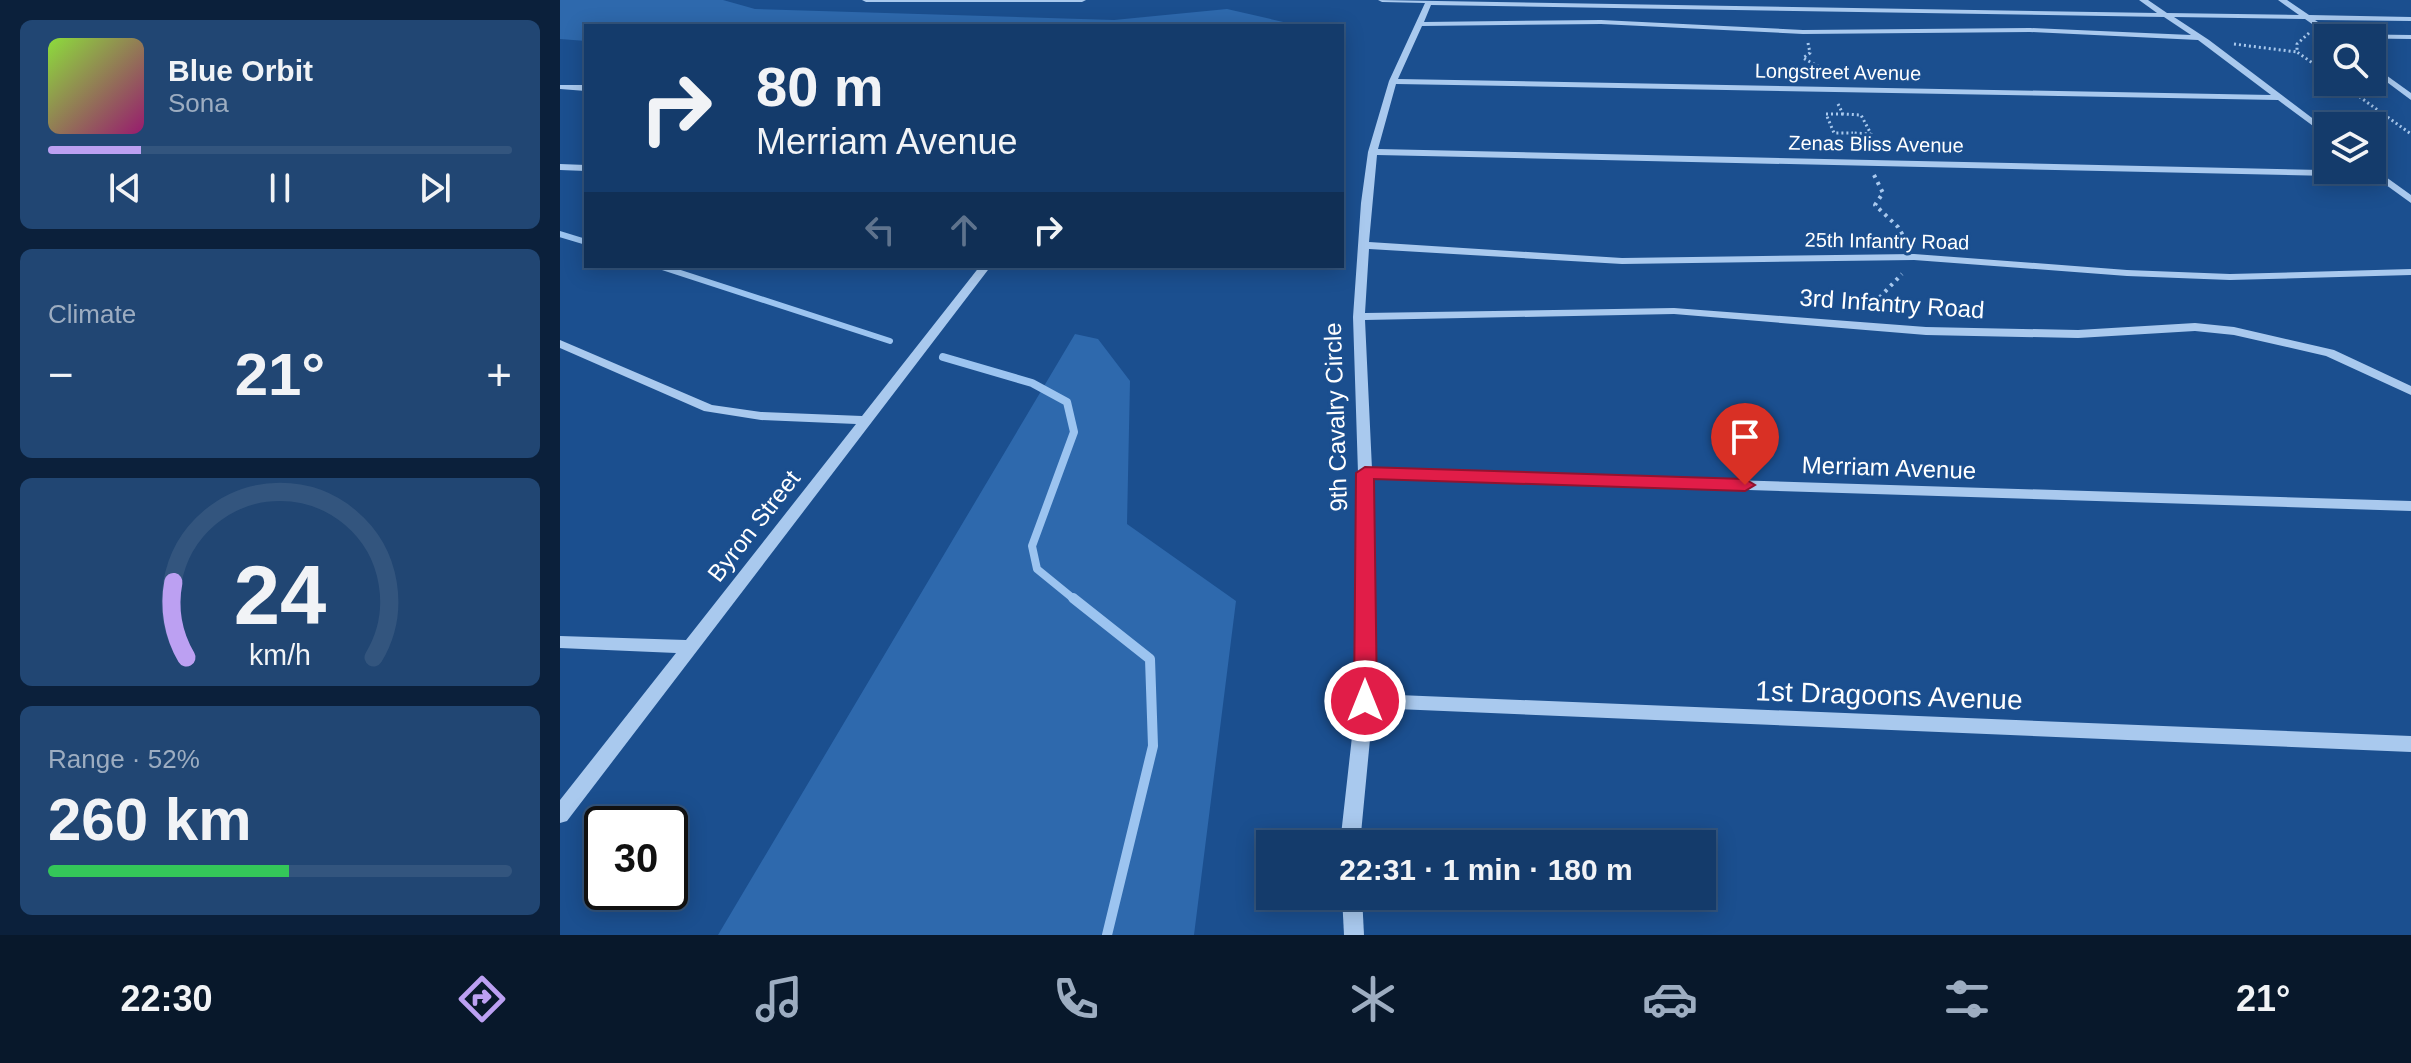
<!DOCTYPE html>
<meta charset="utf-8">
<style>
:root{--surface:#143b6b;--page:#214673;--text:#f1f3f6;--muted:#9dadc1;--line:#33557e;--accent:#bca0f2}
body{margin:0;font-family:Helvetica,sans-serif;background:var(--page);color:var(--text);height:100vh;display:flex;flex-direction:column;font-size:30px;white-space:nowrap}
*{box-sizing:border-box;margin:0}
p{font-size:26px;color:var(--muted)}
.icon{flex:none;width:44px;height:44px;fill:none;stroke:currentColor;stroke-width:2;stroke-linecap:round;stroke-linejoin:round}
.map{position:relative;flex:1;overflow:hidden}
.details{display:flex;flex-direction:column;gap:20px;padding:20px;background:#0b203b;width:560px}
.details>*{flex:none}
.banner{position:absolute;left:24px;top:24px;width:760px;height:244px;border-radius:0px;box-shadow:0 4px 20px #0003,0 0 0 2px var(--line);background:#143b6b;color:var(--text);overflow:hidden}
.controls{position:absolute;left:1754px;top:24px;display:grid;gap:16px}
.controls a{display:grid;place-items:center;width:72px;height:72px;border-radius:0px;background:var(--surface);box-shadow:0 4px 20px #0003,0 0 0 2px var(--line);font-size:40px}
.speed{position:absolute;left:24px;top:806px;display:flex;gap:16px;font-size:40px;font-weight:700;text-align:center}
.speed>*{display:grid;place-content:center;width:104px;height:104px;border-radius:50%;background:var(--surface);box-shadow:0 4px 20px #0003,0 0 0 2px var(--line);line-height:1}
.speed .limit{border:4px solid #111;border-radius:12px;background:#fff;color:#111}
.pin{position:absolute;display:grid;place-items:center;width:68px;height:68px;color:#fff;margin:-82px -34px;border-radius:50% 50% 50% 0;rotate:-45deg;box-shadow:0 0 8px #0007}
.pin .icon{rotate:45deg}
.me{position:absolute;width:88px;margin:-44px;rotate:0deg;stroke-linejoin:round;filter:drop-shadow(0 0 6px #0008)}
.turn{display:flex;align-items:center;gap:28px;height:168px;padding:0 40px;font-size:36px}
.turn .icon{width:104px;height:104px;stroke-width:2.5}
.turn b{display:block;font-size:56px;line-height:68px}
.lanes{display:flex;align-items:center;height:76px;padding:0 40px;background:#0003;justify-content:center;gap:40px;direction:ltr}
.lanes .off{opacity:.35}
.big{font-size:60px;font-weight:700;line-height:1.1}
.details .widget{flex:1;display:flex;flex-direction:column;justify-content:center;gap:12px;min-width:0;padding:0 28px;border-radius:12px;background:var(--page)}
.details .dial{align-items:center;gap:0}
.dial svg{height:208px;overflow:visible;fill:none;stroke:var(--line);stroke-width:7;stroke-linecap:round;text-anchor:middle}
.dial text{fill:var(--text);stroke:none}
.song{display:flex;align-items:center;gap:24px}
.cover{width:96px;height:96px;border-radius:12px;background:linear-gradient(135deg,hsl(90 70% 55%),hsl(320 70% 35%))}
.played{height:8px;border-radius:4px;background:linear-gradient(90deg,var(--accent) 20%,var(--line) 20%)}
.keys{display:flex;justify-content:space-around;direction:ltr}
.heat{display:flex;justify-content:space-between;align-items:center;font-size:44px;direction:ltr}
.charge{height:12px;border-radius:6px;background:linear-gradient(90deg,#34c759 52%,var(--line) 0)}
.trip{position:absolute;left:696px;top:830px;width:460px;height:80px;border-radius:0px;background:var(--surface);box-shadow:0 4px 20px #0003,0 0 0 2px var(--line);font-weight:700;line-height:80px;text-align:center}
.menu{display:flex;height:128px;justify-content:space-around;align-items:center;background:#08182b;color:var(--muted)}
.menu .icon{width:56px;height:56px}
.menu .active{color:var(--accent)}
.menu b{font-size:36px;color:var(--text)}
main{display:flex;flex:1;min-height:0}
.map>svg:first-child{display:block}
.green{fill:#2e69ad}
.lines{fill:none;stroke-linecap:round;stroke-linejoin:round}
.stream-far2{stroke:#9cc4f0;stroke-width:6}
.stream-far1{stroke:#9cc4f0;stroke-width:8}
.stream{stroke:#9cc4f0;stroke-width:10}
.path-far1{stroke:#a9c9ee;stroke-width:3;stroke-dasharray:2 3;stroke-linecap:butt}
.path{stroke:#a9c9ee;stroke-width:4;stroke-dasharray:3 5;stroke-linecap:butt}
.minor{fill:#a9c9ee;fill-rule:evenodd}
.route{fill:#e11d48;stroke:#92132f;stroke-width:2}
.labels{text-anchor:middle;stroke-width:6;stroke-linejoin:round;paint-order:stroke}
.far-street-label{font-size:20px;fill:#fff;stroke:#1b4f8f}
.street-label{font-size:24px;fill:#fff;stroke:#1b4f8f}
.near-street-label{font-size:28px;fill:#fff;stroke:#1b4f8f}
</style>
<main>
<section class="details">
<div class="widget">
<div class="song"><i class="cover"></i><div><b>Blue Orbit</b><p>Sona</p></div></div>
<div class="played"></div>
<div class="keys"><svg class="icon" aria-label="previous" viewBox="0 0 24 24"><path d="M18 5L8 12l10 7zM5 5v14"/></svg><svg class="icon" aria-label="pause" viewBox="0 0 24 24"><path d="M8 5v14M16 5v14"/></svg><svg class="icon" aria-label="next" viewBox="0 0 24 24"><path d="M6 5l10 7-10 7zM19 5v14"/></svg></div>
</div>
<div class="widget"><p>Climate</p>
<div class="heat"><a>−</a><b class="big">21°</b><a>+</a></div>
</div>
<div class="widget dial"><svg viewBox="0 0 100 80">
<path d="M14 69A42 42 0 1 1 86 69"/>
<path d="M14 69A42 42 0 0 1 9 40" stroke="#bca0f2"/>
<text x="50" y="56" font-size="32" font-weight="700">24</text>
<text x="50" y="72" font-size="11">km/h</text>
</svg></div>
<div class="widget"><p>Range · 52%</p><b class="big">260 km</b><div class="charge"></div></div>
</section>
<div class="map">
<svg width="1851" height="935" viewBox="0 0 1851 935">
<rect width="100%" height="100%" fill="#1b4f8f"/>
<g class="green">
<polygon points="0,0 163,0 195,9 554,20 667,9 741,26 26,26 26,41 0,39"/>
<polygon points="515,334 538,339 570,381 567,524 676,601 634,935 158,935"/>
</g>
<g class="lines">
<g class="stream-far2">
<polyline points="0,234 26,242"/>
<polyline points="99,266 330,341"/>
</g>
<polyline class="stream-far1" points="383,357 472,383 507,402 514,432 472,546 477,569 515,600"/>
<polyline class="stream" points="513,598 590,659 593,746 547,935"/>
<g class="path-far1">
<polyline points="1749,33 1737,44 1737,52 1768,74"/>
<polyline points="1248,43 1250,53 1243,58 1263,69 1267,76"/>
<polyline points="1674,44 1737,52"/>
<polyline points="1779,82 1851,134"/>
<polyline points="1278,104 1283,114 1301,115 1311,134 1293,133 1301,148"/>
<polyline points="1283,114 1266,114 1274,133 1293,133"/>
</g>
<g class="path">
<polyline points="1314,175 1323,193 1315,205 1338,227 1348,244"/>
<polyline points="1331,310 1317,306 1317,300 1342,274"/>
</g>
<g class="minor">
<polygon points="302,0 526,0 522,2 306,2"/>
<path d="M818,0L1597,13L1579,0H1588L1607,13L1739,15L1718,0H1727L1749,15L1851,17V21L1755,20L1776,34L1851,35V39L1772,38L1745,19L1614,17L1649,40L1768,130V137L1718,100L836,84L818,149L1808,171L1812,170V167L1851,195V203L1815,177L817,155L809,242L1062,258L1354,254L1567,270L1670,274L1851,269V275L1670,280L1567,276L1354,260L1062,264L809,249L805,313L1114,308L1366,327L1518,330L1635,323L1674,327L1774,350L1851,386V395L1766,356L1674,335L1635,331L1518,338L1366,335L1114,314L805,320L812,469L1851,501V511L812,478L814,694L1851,736V752L813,708L800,844H780L796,701L798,473L793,317L801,203L808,152L829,81L865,3L822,2ZM871,5L1604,17L1631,35L1470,28L1243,30L1041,20L864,22ZM1041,24L1243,34L1470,32L1638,40L1711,95L838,79L862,26Z"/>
<polygon points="1812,65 1851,93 1851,100 1812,71"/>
<polygon points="0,85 26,85 26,91 0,89"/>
<polygon points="0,164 26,165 26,171 0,170"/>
<polygon points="420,266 431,266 7,821 0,823 0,800 116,653 0,648 0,636 126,640 296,424 201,420 144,411 0,348 0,340 152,405 201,412 302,416"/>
<polygon points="782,896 802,896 804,935 784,935"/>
</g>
</g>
<polygon class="route" points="805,467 1185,479 1195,485 1185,491 814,479 817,701 813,708 805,711 797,708 794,701 796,473"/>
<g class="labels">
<g class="far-street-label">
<text transform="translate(1278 72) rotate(1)" y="7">Longstreet Avenue</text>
<text transform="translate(1316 144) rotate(1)" y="7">Zenas Bliss Avenue</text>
<text transform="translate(1327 241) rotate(1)" y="7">25th Infantry Road</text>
</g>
<g class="street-label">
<text transform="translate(1332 304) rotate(4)" y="8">3rd Infantry Road</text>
<text transform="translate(776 417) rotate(-92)" y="8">9th Cavalry Circle</text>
<text transform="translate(1329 468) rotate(2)" y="8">Merriam Avenue</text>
<text transform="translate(194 526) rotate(-52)" y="8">Byron Street</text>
</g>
<g class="near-street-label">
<text transform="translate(1329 695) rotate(2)" y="10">1st Dragoons Avenue</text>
</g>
</g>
</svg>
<div class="controls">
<a><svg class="icon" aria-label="search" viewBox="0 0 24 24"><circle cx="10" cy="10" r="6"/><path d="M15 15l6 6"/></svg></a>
<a><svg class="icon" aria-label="layers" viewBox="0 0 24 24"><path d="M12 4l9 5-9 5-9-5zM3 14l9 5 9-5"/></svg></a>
</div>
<div class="speed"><div class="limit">30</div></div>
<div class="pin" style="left:1185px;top:485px;background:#d93025"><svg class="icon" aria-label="arrive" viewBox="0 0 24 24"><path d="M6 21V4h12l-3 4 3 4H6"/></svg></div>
<svg class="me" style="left:805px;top:701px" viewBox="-20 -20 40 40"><circle r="17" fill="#e11d48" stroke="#fff" stroke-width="3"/><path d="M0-11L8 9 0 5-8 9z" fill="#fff"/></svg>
<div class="trip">22:31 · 1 min · 180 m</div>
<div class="banner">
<div class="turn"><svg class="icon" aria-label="right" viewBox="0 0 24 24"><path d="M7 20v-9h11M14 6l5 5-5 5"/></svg><div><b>80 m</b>Merriam Avenue</div></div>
<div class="lanes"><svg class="icon off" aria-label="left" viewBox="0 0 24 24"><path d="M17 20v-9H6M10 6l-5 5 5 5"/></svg><svg class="icon off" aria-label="ahead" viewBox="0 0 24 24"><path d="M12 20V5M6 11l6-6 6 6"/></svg><svg class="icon" aria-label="right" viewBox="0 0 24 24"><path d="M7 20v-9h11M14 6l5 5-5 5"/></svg></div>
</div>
</div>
</main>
<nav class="menu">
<b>22:30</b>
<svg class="icon active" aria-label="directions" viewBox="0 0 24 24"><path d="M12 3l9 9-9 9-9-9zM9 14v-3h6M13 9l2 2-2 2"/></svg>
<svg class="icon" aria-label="music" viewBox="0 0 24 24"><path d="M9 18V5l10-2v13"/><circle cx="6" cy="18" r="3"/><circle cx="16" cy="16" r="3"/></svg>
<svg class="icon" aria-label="phone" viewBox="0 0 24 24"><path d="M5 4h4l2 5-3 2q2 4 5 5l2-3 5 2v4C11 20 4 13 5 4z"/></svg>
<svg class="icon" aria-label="climate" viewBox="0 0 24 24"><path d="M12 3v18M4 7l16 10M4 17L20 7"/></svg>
<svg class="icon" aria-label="car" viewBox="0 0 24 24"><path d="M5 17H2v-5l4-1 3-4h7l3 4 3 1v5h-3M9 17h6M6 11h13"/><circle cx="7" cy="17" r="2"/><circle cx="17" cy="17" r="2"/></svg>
<svg class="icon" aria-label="filters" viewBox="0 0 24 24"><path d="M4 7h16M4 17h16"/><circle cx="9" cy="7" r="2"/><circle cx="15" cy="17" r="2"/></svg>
<b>21°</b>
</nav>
